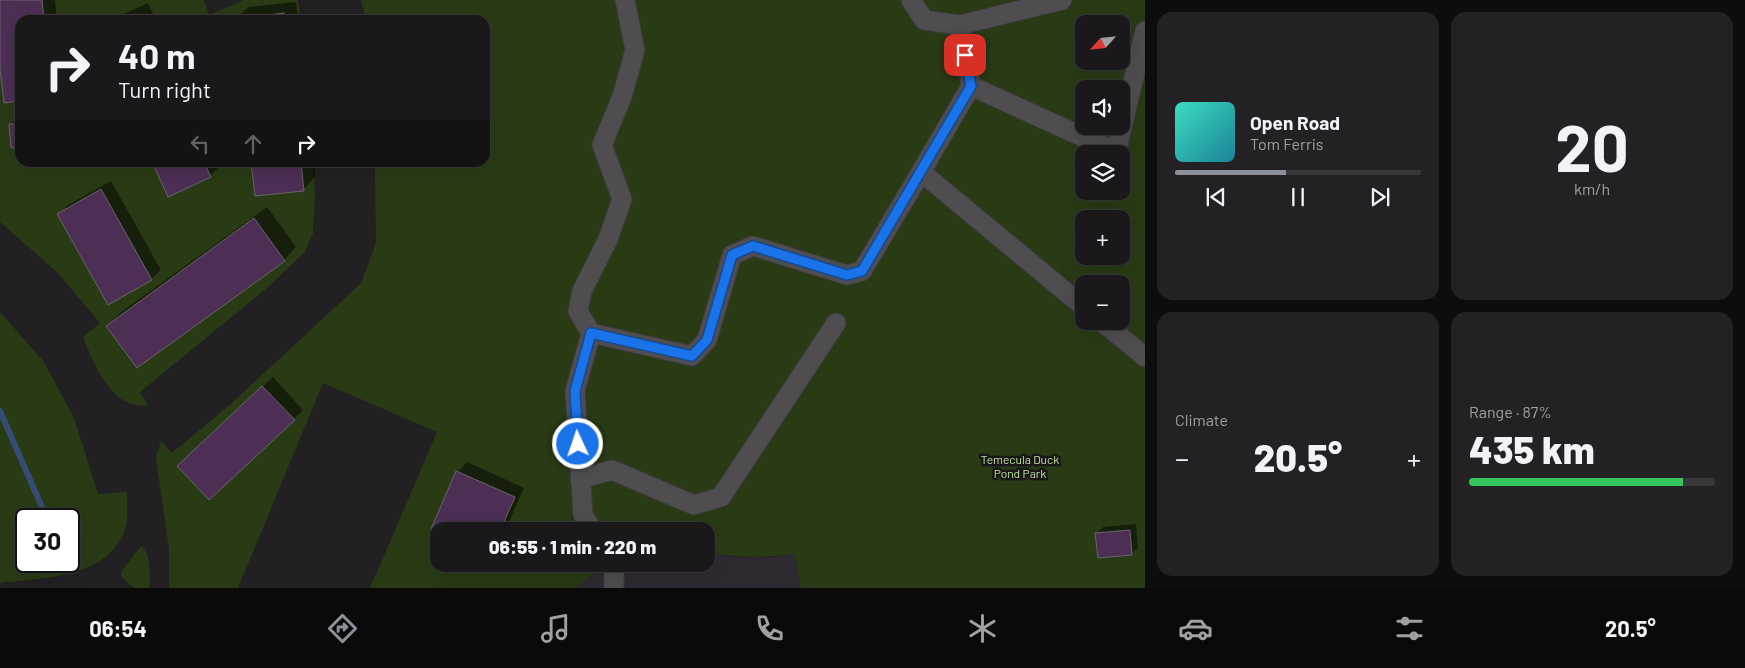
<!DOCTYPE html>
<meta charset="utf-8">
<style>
:root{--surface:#1a181a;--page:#232123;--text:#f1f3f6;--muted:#9fa0a2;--line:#383739;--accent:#8c9099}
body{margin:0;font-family:Barlow,sans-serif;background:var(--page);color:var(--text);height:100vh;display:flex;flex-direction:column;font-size:19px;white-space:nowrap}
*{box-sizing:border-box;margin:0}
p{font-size:16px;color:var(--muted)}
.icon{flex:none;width:28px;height:28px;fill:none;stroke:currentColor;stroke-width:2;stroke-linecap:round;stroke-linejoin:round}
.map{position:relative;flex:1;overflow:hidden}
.sheet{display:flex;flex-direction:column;gap:12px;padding:12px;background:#0e0d0e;width:600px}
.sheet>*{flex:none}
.top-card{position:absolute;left:15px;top:15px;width:475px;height:152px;border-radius:15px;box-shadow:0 5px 20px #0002,0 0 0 1px var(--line);background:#1a181a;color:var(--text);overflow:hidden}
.needle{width:32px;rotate:243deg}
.fabs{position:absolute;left:1075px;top:15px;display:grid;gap:10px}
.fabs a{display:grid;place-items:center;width:55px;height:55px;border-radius:10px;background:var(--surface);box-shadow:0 5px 20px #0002,0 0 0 1px var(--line);font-size:25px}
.speed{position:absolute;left:15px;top:508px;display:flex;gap:10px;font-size:25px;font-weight:700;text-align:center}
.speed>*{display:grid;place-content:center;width:65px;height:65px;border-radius:50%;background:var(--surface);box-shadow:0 5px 20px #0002,0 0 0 1px var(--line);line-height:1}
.speed .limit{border:2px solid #111;border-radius:8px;background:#fff;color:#111}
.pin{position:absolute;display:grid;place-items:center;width:42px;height:42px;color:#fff;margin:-21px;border-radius:10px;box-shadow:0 2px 8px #0006}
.me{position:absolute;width:55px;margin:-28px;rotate:357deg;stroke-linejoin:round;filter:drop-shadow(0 0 4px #0008)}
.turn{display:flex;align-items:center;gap:18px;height:105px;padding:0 20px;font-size:22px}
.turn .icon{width:65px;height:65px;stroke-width:2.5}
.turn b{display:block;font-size:35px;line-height:42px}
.lanes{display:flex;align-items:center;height:48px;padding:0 20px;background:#0003;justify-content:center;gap:25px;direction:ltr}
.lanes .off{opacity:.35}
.big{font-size:38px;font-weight:800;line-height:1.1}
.sheet .card{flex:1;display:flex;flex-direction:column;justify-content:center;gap:8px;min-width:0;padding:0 18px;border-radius:15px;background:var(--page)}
.sheet .dial{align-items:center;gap:0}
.dial b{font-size:65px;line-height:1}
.song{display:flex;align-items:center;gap:15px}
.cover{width:60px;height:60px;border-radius:8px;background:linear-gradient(135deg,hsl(170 70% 55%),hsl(190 70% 35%))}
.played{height:5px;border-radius:2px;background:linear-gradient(90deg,var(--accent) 45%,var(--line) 45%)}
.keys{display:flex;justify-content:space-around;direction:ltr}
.heat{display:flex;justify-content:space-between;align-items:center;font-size:28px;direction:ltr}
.charge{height:8px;border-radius:4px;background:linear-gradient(90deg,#34c759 87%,var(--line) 0)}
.sheet .tiles{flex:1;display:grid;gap:12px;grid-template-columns:repeat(2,1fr)}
.trip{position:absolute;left:430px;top:522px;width:285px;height:50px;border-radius:15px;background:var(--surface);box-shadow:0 5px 20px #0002,0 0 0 1px var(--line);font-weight:800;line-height:50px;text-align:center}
.menu{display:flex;height:80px;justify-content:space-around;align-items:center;background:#0a0a0a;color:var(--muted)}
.menu .icon{width:35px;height:35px}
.menu .current{color:var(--accent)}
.menu b{font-size:22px;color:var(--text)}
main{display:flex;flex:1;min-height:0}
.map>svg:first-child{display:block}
.built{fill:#2f2931}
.green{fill:#293b15;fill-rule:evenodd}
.shadow{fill:#0007}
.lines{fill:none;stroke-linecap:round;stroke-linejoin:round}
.stream{stroke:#354d75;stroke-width:6}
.building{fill:#4d2f55;stroke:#676568}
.minor-casing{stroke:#3d3b3d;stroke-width:21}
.minor{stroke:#4f4d50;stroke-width:19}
.route-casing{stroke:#114b97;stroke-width:12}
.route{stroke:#1a73e8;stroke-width:9}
.labels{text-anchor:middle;stroke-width:5;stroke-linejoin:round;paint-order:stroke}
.park-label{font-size:12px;fill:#bde29a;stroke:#19171a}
</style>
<main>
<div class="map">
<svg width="1145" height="588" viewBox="0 0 1145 588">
<rect width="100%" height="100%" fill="#222023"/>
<polygon class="built" points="706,552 731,557 771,557 795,554 801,588 522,588 540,564 706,564"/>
<g class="green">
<path d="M0,0H204L209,15L244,0H298L301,20H20V162L313,163L315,194L313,233L305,252L267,288L140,392L148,405C112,411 94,364 83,337L100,323L57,272L0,222Z"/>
<path d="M361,0H1145V588H801L795,554C765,558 736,558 706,552V531H616L571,516L580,531H439V564H599L600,569L575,588H370L437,432L323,383L238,588H169V550L156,458L161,441L172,453L233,402L361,283L376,243L375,163L485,162V20H366ZM1084,24H1121V61H1084ZM1084,89H1121V126H1084ZM1084,154H1121V191H1084ZM1084,219H1121V256H1084ZM1084,284H1121V321H1084Z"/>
<path d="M0,312L44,362L74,418L98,494L127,492C127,506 129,522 123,534C103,579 42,578 0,583ZM55,506L60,519H69V561H26L28,515Z"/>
<path d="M141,546C150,550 151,579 149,588H134L121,576V572Z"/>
</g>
<g class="shadow">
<polygon points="0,0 55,0 57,20 20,20 20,100 0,57"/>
<polygon points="296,2 298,20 236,20 248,7"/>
<polygon points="148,3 156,20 111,20"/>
<polygon points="17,118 20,118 20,146 10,124"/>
<polygon points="154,162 221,162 222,164 210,176"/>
<polygon points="252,162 314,162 315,177 303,190"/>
<polygon points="111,181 161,270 151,279 59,214 68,205"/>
<polygon points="267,207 296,247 284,260 137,366 107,326 120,313"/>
<polygon points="273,377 303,410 294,419 188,456"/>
<polygon points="467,462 524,488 505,531 439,531 458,472"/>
<polygon points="1136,524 1138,548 1131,554 1097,533 1103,527"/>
</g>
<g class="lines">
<polyline class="stream" points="0,411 45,514"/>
</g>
<g class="building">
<polygon points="0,0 42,0 44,20 20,20 20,101 4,103 0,69"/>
<polygon points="284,13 285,20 235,20 235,19"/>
<polygon points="136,14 139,20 123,20"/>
<polygon points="20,123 20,147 11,148 9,124"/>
<polygon points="152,162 204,162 211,177 168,197"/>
<polygon points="251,162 301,162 304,191 255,196"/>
<polygon points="101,189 152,280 108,305 57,214"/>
<polygon points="254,218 285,261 137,368 106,326"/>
<polygon points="262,386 295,420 209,500 177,466"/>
<polygon points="456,471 515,497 500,531 439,533 431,529"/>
<polygon points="1130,530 1132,555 1098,558 1095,533"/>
</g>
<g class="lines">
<g class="minor-casing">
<g id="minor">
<polyline points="911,0 924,20 960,25 971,86"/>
<polyline points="960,25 1062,0"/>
<polyline points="1084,307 921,172 971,86 1116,152 1145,31"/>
<polyline points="1101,321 1145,357"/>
<polyline points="591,333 692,356 707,340 732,255 753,246 847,275 862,271 921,172"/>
<polyline points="580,479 612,470 694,505 721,497 836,323"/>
<polyline points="593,531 583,515 575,391 591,333 578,311 582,291 608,239 622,199 602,145 622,97 635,50 625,0"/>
<polyline points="614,564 614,588"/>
</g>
</g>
<use href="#minor" class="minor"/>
</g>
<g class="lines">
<g class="route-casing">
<polyline id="route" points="578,444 575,391 591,333 692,356 707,340 732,255 753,246 847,275 862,271 971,86 965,55"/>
</g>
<use href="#route" class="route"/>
</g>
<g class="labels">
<g class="park-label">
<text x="1020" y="464">Temecula Duck<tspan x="1020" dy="14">Pond Park</tspan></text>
</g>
</g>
</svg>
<div class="fabs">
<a><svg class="needle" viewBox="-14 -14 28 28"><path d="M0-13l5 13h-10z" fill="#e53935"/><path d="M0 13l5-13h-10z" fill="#9fa0a2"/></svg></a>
<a><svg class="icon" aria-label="sound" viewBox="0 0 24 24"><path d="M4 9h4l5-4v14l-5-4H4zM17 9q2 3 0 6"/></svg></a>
<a><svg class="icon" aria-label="layers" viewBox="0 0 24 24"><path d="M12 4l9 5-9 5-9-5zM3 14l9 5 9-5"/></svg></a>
<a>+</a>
<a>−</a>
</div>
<div class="speed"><div class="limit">30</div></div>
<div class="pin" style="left:965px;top:55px;background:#d93025"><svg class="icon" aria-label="arrive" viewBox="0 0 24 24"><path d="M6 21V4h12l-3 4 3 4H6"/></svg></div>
<svg class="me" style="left:578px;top:444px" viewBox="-20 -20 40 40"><circle r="17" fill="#1a73e8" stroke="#fff" stroke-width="3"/><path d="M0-11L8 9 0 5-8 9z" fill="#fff"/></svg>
<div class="trip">06:55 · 1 min · 220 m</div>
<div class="top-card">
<div class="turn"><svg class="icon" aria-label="right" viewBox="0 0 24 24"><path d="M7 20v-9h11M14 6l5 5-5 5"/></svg><div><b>40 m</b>Turn right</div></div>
<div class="lanes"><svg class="icon off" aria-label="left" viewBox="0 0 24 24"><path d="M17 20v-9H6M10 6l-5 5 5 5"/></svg><svg class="icon off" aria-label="ahead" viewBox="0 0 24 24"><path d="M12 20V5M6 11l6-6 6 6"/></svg><svg class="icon" aria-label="right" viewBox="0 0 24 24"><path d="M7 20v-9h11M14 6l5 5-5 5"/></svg></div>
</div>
</div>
<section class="sheet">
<div class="tiles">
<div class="card">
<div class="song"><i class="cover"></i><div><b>Open Road</b><p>Tom Ferris</p></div></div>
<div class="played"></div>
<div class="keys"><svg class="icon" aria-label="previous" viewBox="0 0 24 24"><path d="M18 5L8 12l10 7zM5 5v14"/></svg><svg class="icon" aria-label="pause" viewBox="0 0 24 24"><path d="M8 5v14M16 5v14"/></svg><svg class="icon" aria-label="next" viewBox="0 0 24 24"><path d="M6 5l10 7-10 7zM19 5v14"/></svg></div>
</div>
<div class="card dial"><b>20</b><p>km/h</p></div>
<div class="card"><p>Climate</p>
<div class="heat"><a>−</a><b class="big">20.5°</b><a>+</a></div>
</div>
<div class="card"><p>Range · 87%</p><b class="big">435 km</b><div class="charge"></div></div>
</div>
</section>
</main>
<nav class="menu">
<b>06:54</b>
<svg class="icon current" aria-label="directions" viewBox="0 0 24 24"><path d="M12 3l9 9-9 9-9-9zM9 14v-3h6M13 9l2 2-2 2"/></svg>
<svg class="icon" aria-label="music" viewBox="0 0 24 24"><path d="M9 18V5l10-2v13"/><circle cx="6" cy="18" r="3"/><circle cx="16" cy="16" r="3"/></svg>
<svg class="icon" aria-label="phone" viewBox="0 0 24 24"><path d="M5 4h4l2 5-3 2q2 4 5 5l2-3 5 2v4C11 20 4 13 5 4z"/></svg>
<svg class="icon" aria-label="climate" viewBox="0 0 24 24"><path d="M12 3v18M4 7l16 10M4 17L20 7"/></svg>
<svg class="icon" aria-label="car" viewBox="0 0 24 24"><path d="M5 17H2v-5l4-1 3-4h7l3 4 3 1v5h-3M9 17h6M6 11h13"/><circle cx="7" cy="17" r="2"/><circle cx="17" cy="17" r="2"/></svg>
<svg class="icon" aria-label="filters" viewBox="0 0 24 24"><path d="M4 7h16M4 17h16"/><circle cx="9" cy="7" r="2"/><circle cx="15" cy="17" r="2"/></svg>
<b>20.5°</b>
</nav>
